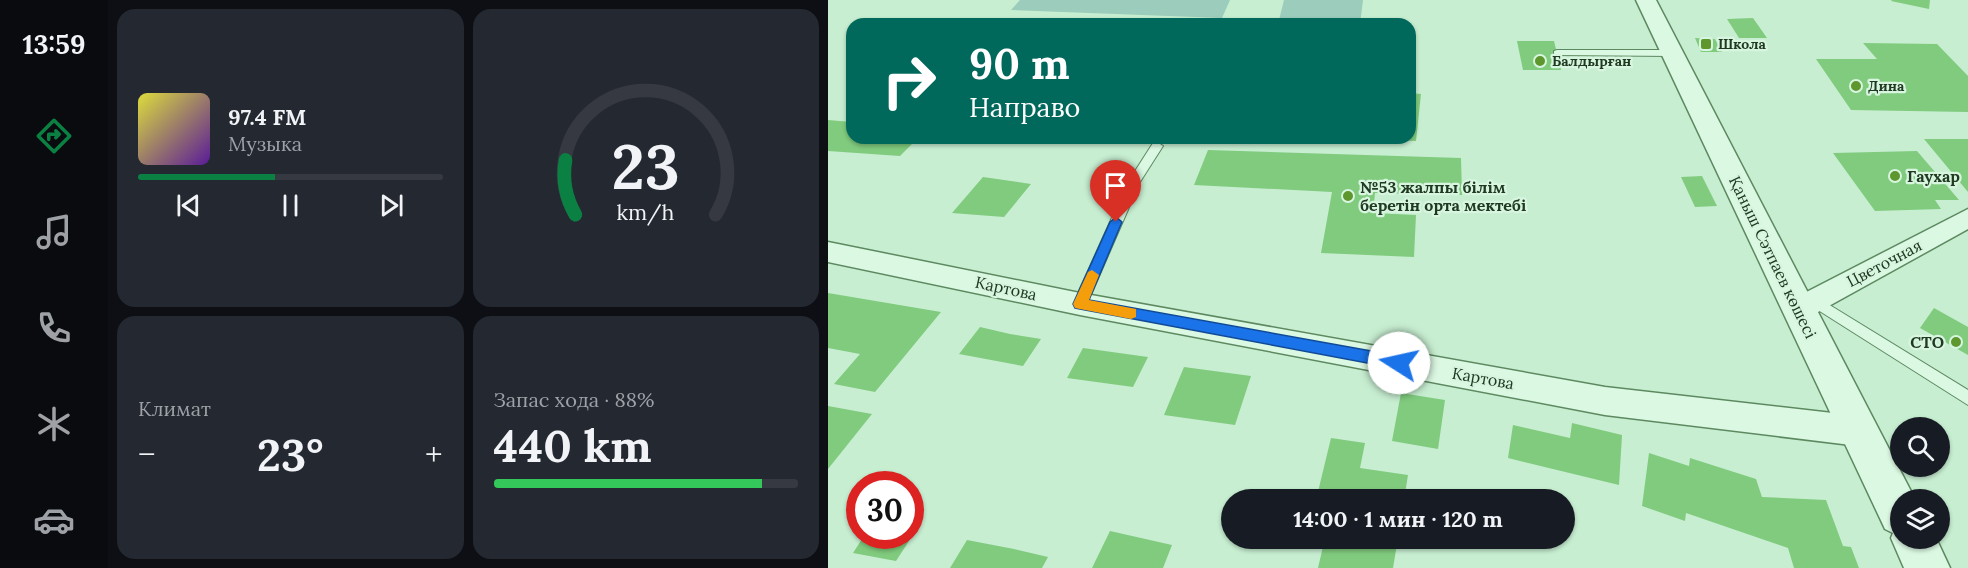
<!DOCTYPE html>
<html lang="ru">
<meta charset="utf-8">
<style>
:root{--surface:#171b24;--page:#242831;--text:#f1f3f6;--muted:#9ea1a6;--line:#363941;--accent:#0b8043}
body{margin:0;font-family:Lora,serif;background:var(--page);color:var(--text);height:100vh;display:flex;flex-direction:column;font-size:22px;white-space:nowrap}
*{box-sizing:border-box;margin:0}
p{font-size:20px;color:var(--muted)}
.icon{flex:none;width:33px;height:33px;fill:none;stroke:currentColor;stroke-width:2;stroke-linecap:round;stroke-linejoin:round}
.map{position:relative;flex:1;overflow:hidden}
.panel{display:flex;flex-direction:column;gap:9px;padding:9px;background:#0d0f14;width:720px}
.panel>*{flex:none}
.guide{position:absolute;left:18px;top:18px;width:570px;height:126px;border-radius:18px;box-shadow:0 2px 4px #0004;background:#00695c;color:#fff;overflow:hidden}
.tools{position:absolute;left:1062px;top:417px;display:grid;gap:12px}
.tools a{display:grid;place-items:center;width:60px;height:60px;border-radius:50%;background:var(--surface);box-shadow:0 2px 4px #0004;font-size:30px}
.speed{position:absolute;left:18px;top:471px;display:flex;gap:12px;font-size:30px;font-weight:700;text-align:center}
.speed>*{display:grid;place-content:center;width:78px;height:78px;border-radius:50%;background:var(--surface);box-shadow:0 2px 4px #0004;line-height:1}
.speed .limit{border:9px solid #d22;background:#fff;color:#111}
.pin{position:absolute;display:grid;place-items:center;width:51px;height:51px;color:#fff;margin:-62px -26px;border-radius:50% 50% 50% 0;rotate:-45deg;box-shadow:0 0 6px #0007}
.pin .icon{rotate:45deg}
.me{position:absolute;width:66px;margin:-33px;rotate:280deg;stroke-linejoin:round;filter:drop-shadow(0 0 4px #0008)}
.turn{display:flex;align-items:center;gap:21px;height:126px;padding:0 24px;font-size:27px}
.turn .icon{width:78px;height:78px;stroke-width:2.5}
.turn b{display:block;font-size:42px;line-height:51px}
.big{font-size:45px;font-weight:800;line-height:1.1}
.panel .card{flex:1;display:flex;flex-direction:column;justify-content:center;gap:9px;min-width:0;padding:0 21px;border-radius:18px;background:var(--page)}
.panel .dial{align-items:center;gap:0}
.dial svg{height:156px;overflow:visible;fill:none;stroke:var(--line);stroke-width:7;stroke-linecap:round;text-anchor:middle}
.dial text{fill:var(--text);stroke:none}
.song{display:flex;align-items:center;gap:18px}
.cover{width:72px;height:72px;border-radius:9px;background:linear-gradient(135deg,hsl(60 70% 55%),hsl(270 70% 35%))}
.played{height:6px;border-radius:3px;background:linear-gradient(90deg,var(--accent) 45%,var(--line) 45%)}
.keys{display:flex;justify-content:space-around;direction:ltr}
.heat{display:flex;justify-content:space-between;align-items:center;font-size:33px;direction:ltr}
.charge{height:9px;border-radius:4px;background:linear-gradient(90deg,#34c759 88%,var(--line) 0)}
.panel .tiles{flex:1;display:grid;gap:9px;grid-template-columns:repeat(2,1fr)}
.trip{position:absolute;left:393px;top:489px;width:354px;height:60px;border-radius:30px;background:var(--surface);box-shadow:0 2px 4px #0004;font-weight:800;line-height:60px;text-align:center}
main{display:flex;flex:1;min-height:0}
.menu{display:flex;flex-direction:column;width:108px;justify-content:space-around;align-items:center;background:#090b0e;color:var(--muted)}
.menu .icon{width:42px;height:42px}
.menu .on{color:var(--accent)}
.menu b{font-size:27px;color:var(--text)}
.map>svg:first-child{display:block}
.green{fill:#9bccbc}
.building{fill:#80cb7e}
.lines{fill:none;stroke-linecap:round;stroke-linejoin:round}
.service-casing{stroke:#5d8961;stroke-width:2}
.minor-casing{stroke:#5d8961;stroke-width:3}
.tertiary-casing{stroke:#5d8961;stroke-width:3}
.service{fill:#dbf8e2;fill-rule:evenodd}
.minor{fill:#dbf8e2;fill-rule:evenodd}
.tertiary{fill:#dbf8e2;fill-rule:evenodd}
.route{fill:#1a73e8;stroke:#114b97;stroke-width:1.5}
.slow{fill:#f59e0b}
.poi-dot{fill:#5d972e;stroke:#d7f5df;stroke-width:2}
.labels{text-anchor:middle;stroke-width:4.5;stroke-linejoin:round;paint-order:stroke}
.far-poi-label{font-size:14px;font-weight:bold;fill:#203a21;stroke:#d7f5df;text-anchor:start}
.poi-label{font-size:16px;font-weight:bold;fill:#203a21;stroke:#d7f5df;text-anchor:start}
.street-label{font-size:16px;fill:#203a21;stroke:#d7f5df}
</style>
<main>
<nav class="menu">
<b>13:59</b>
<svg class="icon on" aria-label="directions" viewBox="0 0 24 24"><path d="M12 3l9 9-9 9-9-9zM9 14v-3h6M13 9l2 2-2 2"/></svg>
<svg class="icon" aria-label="music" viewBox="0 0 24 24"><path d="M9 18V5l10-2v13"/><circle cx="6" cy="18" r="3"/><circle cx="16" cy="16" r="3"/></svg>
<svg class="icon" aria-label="phone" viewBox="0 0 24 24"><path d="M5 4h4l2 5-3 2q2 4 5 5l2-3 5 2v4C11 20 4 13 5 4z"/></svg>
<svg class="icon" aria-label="climate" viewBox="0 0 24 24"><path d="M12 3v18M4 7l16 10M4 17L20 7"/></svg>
<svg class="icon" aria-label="car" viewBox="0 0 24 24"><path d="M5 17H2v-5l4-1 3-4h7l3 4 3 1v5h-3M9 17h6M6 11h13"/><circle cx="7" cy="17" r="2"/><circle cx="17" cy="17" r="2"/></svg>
</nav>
<section class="panel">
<div class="tiles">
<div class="card">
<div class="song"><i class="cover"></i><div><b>97.4 FM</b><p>Музыка</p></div></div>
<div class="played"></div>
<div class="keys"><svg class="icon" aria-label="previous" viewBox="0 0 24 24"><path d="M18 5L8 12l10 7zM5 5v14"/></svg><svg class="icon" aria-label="pause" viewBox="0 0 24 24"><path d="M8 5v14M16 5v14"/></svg><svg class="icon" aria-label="next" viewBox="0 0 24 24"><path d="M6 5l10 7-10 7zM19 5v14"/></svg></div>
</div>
<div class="card dial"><svg viewBox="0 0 100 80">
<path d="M14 69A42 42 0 1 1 86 69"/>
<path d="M14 69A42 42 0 0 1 9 41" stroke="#0b8043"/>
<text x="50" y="56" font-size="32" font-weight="700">23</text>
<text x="50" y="72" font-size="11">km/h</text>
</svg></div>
<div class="card"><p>Климат</p>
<div class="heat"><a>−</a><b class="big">23°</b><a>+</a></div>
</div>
<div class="card"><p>Запас хода · 88%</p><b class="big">440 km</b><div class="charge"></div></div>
</div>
</section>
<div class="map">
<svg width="1140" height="568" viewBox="0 0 1140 568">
<rect width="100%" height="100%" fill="#c7eed1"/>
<g class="green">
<polygon points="192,0 402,0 394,18 183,10"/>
<polygon points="456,0 535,0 532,24 450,24"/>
</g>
<g class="building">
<polygon points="1102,0 1101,9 1063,1 1064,0"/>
<polygon points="925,18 939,38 911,38 899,19"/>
<polygon points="867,38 887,39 894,52 873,52"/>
<polygon points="689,41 726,41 733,70 695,70"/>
<polygon points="1035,43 1109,44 1140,76 1140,112 1023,110 988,59 1049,59"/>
<polygon points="582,93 593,94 588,141 563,140 582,138"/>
<polygon points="0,120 24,122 24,138 90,138 72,156 0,151"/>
<polygon points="1096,139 1140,139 1140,192"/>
<polygon points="380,150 633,158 634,195 547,193 545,213 588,215 586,257 493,253 504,192 366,185"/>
<polygon points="1089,151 1131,200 1107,200 1113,209 1047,211 1005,153"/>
<polygon points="874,176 889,206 867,207 853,177"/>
<polygon points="155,177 203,184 176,217 124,213"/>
<polygon points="0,293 113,312 47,392 6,384 32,354 0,348"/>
<polygon points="1106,308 1140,327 1140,355 1092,328"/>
<polygon points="152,327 182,334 213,339 195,366 131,354"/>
<polygon points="255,348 320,357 305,387 239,378"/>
<polygon points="356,367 423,376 407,425 336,415"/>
<polygon points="573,393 617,400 610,449 564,441"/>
<polygon points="0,406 44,414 0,469"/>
<polygon points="744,423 794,435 791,485 680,458 685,425 742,438"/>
<polygon points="503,438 537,443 532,468 580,475 576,500 488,500"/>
<polygon points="821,453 861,466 862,458 928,479 934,497 998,500 1015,546 1023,547 1031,568 966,568 960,548 858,513 857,521 814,506"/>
<polygon points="82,519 94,521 68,561 25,553 36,536 82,536"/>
<polygon points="282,531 344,545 335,568 264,568"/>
<polygon points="497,538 570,538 565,568 490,568"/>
<polygon points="139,540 186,549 220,557 214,568 122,568"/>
</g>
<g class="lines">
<g class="service-casing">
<g id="service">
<polygon points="729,50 845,50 850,53 845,56 726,55 726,51"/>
<polygon points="329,142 335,146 312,182 259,304 257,308 247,308 245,304 300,182 325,143"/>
<polygon points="987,296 1140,390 1140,405 982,305 980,301 982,297"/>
</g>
</g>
<g class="minor-casing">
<g id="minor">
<polygon points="1140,209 1140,229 981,317 971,320 961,317 957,309 961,301"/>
<polygon points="0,242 252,293 777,387 1031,416 1042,420 1047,431 1042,442 1031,446 777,415 252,315 0,262"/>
</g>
</g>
<g class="tertiary-casing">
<polygon id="tertiary" points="808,0 828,0 1087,499 1072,500 1072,538 1108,538 1122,568 1076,568 1063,538 1065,533 1057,529"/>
</g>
<use href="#service" class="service"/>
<use href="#minor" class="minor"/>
<use href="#tertiary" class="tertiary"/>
</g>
<polygon class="route" points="288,217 294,222 261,300 571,356 579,363 577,367 571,369 247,308 245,304 282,222"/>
<polygon class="slow" points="264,270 271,275 261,300 308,309 308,317 303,319 247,308 245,304 260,272"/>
<g class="poi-dot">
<rect x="872" y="38" width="12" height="12" rx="3"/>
<circle cx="712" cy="61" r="6"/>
<circle cx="1028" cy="86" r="6"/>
<circle cx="1067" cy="176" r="6"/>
<circle cx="520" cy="196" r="6"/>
<circle cx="1128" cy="342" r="6"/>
</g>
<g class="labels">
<g class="far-poi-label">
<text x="890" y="49">Школа</text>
<text x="724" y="66">Балдырған</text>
<text x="1040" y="91">Дина</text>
</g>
<g class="poi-label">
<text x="1079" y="182">Гаухар</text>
<text x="532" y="193">№53 жалпы білім<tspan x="532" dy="18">беретін орта мектебі</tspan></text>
<text x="1116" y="348" text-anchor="end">СТО</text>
</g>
<g class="street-label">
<text transform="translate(945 257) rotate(64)" y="6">Қаныш Сәтпаев көшесі</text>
<text transform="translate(1056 263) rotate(-28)" y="6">Цветочная</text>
<text transform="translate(178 288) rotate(12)" y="6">Картова</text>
<text transform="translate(655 378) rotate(10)" y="6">Картова</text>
</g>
</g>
</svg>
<div class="tools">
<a><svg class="icon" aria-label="search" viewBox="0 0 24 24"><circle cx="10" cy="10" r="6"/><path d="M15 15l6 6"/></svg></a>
<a><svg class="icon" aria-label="layers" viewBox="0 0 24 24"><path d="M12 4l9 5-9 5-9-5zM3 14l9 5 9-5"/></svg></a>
</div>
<div class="speed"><div class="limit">30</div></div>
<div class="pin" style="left:288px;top:222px;background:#d93025"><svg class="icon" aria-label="arrive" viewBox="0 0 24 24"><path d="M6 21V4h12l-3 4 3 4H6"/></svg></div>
<svg class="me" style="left:571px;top:363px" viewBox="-20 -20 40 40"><circle r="19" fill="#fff"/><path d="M0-13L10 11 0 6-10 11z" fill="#1a73e8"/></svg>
<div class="trip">14:00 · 1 мин · 120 m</div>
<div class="guide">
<div class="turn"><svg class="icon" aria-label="right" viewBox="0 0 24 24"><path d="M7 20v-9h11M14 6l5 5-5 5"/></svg><div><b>90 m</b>Направо</div></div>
</div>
</div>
</main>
